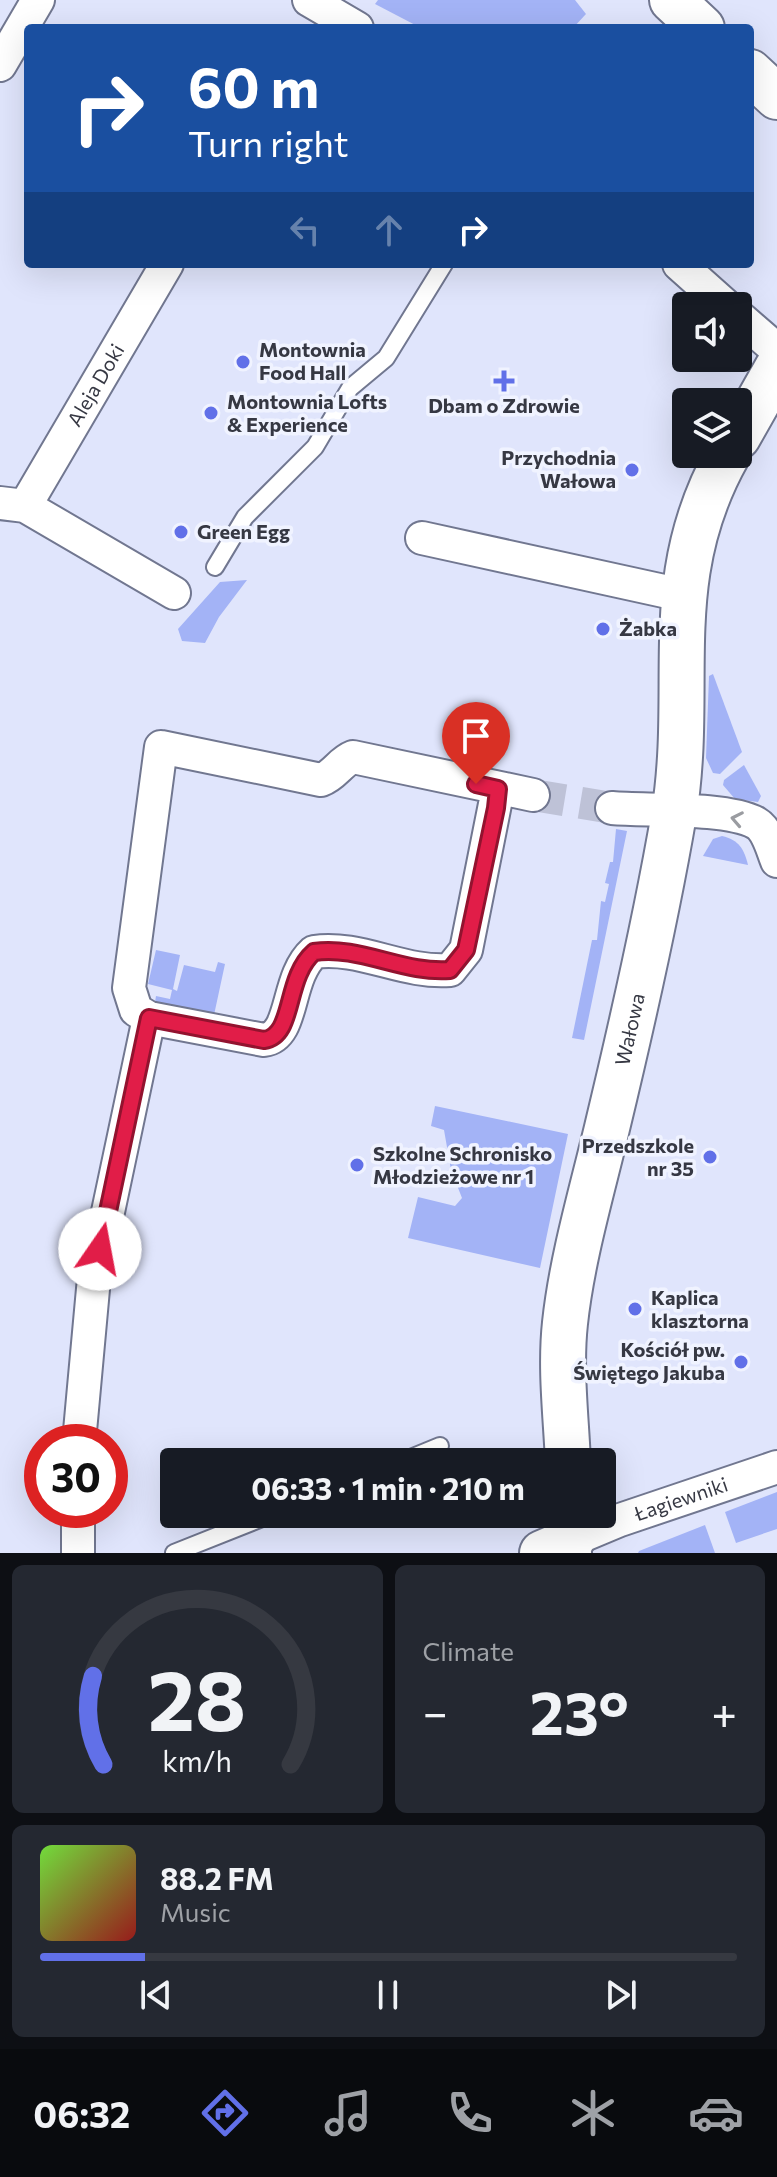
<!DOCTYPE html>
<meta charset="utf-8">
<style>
:root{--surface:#171b24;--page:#242831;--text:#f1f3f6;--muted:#9ea1a6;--line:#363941;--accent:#6170e8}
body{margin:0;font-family:Commissioner,sans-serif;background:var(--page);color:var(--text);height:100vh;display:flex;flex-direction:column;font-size:30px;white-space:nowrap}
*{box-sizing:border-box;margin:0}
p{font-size:26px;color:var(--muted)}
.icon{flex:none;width:44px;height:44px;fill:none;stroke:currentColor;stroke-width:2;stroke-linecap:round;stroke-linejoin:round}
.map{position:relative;height:1553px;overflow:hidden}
.panel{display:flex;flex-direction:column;gap:12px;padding:12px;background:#0d0f14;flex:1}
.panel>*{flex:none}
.banner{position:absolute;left:24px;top:24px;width:730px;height:244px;border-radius:8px;box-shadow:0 8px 32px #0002;background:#1a4fa0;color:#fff;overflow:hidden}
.tools{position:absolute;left:672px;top:292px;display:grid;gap:16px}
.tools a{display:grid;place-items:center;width:80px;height:80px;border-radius:8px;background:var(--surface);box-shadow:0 8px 32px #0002;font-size:40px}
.speed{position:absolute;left:24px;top:1424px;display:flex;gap:16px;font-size:40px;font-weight:700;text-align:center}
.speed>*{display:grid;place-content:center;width:104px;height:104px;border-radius:50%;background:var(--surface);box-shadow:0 8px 32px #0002;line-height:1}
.speed .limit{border:12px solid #d22;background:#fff;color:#111}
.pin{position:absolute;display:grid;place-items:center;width:68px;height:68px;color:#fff;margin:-82px -34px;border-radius:50% 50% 50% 0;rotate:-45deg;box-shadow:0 0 8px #0007}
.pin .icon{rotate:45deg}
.me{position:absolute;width:88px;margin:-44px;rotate:12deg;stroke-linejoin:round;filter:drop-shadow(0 0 6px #0008)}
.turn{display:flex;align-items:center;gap:28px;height:168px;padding:0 32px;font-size:36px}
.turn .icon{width:104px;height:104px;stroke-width:2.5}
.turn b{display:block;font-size:56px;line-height:68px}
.lanes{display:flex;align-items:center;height:76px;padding:0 32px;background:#0003;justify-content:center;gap:40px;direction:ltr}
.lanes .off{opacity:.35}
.big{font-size:60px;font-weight:700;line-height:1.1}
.panel .card{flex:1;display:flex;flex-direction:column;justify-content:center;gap:12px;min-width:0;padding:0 28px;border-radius:12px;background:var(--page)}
.panel .dial{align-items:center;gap:0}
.dial svg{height:208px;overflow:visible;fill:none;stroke:var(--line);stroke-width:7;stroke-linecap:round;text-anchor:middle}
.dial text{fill:var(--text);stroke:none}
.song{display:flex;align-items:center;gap:24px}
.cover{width:96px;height:96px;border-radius:12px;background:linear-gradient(135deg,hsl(100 70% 55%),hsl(0 70% 35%))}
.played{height:8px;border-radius:4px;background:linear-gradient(90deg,var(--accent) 15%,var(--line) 15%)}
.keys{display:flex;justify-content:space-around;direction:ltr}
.heat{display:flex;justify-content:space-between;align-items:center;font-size:44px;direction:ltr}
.panel .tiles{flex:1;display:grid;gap:12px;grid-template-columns:1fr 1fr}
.card:last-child{grid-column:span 2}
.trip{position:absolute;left:160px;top:1448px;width:456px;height:80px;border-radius:8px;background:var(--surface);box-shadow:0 8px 32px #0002;font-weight:700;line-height:80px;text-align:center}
.tabs{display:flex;height:128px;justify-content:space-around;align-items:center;background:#090b0e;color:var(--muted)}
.tabs .icon{width:56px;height:56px}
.tabs .active{color:var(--accent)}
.tabs b{font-size:36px;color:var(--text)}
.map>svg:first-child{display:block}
.green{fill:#a3b3f6}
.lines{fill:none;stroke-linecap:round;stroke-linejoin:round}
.street-tunnel{stroke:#bec2d7;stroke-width:32;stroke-dasharray:32 16;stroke-linecap:butt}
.lane-casing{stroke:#717790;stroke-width:20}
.street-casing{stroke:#717790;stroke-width:36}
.secondary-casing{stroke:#717790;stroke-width:48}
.lane{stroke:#fff;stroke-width:16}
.street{stroke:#fff;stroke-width:32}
.secondary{stroke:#fff;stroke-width:44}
.oneway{stroke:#9a9ca1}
.route-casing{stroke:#92132f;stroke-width:20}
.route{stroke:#e11d48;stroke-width:14}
.poi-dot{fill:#6170e8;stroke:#f0f3ff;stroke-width:3}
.labels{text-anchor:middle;stroke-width:7;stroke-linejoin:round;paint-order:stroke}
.poi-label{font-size:20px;font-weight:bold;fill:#363843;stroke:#f0f3ff;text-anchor:start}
.street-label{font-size:20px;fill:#363843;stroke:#f0f3ff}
</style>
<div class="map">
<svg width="777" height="1553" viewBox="0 0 777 1553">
<rect width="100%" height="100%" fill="#e0e5fc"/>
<g class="green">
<polygon points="378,0 575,0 586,14 573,28 421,28 375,4"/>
<polygon points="247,580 219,617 205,643 182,641 178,629 220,582"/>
<polygon points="713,674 742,752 720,774 713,773 706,758 709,676"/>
<polygon points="744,765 761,796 758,802 735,799 723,785 724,780"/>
<polygon points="616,829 627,831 584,1040 572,1038 592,940 597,940 601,901 605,902 609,884 605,883 610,862 613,862"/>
<path d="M722,836C739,840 744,849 748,865L703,856L713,839Z"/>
<polygon points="156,950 180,955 173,989 177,991 184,965 215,972 218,962 225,964 214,1015 155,1002 156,996 170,999 172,990 148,984"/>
<polygon points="435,1106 568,1134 540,1268 408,1238 418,1197 455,1206 462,1198 451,1170 444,1130 431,1126"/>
<polygon points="777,1492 777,1529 736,1543 725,1512"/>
<polygon points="705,1525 715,1553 638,1553 639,1551"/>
</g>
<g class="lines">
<polyline class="street-tunnel" points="533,795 612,808"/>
<g class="lane-casing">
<g id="lane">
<polyline points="215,567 245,517 315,447 350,388 386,358 444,264"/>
<polyline points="401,1462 440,1446"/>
<polyline points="174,1553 272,1514"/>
</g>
</g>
<g class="street-casing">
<g id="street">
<polyline points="309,0 357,28"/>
<polyline points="0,65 38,0"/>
<polyline points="679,264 726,306"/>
<polyline points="738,316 777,350"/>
<polyline points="0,503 25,506 174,593"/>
<path id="s1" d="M25,506L167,264"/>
<polyline points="422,538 682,595"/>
<path d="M498,789L466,950L450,970C404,974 359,945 314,952C285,978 295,1036 264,1040L149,1018L136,1010L129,988L161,747L321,780C335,775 340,762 353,757L533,795"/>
<path d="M612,808C648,811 726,807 756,823C768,830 772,849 777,861"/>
<polyline points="79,1442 94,1278 149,1018"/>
<polyline points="78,1510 78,1553"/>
<path id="s2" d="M575,1553L572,1540L620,1520L777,1467"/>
</g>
</g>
<g class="secondary-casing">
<g id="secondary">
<polyline points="672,0 702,28"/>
<polyline points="750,72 777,97"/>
<polyline points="738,437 777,368"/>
<path id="s3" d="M568,1462C566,1416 560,1369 565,1323C572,1258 592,1191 607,1128C632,1024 656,919 674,814C695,682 657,580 728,454"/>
<polyline points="542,1553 572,1540 571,1514"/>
</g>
</g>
<use href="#lane" class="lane"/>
<use href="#street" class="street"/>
<use href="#secondary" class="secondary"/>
</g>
<defs><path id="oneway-chevron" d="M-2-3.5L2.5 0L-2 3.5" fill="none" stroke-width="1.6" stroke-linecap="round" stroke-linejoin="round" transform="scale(2)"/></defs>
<use class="oneway" href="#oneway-chevron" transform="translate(737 819) rotate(-169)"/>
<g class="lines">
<g class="route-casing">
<path id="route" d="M100,1249L149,1018L264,1040C295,1036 284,978 314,952C359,945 404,974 450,970L466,950L496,808L498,789L476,784"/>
</g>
<use href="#route" class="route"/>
</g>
<g class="poi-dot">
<circle cx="243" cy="362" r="8"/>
<path d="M500 369h8v8h8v8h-8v8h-8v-8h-8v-8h8z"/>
<circle cx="211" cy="413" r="8"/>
<circle cx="632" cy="470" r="8"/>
<circle cx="181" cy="532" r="8"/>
<circle cx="603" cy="629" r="8"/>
<circle cx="710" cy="1157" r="8"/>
<circle cx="357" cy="1165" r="8"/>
<circle cx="635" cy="1309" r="8"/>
<circle cx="741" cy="1362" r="8"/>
</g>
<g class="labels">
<g class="poi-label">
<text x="259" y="357">Montownia<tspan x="259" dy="23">Food Hall</tspan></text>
<text x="227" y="409">Montownia Lofts<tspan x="227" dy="23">&amp; Experience</tspan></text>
<text x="504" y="413" text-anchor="middle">Dbam o Zdrowie</text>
<text x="616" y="465" text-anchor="end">Przychodnia<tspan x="616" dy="23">Wałowa</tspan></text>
<text x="197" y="539">Green Egg</text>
<text x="619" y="636">Żabka</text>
<text x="694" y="1153" text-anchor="end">Przedszkole<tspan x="694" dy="23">nr 35</tspan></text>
<text x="373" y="1161">Szkolne Schronisko<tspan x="373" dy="23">Młodzieżowe nr 1</tspan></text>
<text x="651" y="1305">Kaplica<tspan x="651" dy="23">klasztorna</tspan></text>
<text x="725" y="1357" text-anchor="end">Kościół pw.<tspan x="725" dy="23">Świętego Jakuba</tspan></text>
</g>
<g class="street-label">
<text dy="7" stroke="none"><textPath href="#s1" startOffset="140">Aleja Doki</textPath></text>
<text dy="7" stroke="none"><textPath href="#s3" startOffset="440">Wałowa</textPath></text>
<text dy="7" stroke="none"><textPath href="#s2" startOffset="130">Łagiewniki</textPath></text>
</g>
</g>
</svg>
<div class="tools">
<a><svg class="icon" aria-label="sound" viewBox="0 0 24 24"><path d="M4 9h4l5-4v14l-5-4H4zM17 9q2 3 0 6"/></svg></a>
<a><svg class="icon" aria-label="layers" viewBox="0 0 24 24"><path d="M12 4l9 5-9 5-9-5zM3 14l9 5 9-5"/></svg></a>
</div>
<div class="speed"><div class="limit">30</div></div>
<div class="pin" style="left:476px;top:784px;background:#d93025"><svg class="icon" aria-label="arrive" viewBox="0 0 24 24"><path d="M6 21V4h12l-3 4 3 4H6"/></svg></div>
<svg class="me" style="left:100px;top:1249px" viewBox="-20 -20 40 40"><circle r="19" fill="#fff"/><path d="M0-13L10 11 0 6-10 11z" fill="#e11d48"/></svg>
<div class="trip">06:33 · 1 min · 210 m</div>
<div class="banner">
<div class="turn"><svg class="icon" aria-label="right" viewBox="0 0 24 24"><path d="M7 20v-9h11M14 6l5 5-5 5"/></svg><div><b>60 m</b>Turn right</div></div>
<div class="lanes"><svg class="icon off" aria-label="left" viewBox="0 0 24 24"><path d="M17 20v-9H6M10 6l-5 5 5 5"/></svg><svg class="icon off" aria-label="ahead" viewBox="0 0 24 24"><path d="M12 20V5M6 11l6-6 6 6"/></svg><svg class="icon" aria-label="right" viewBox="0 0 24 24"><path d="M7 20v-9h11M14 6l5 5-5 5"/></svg></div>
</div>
</div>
<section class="panel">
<div class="tiles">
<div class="card dial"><svg viewBox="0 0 100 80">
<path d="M14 69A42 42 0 1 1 86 69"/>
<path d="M14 69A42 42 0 0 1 10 35" stroke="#6170e8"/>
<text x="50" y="56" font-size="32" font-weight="700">28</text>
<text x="50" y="72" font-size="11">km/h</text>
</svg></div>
<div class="card"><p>Climate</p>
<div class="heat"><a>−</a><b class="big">23°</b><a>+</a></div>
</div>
<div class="card">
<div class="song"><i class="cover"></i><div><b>88.2 FM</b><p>Music</p></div></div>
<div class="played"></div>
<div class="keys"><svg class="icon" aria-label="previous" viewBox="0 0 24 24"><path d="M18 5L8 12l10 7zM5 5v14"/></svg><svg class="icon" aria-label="pause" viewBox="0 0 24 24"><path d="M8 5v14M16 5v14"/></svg><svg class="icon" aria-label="next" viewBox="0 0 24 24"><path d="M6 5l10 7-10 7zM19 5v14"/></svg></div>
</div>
</div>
</section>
<nav class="tabs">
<b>06:32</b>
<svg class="icon active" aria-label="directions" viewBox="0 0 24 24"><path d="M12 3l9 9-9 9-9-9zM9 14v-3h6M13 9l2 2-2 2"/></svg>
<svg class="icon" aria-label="music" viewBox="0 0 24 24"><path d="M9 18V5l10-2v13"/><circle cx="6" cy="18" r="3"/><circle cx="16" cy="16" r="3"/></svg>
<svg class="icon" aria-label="phone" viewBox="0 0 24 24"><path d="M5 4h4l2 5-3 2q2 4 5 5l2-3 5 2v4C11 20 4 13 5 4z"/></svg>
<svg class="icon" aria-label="climate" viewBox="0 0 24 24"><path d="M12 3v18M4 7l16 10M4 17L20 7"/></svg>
<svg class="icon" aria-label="car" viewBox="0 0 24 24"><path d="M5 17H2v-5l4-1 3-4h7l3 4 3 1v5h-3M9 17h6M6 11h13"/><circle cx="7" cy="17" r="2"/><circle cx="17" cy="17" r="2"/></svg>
</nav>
